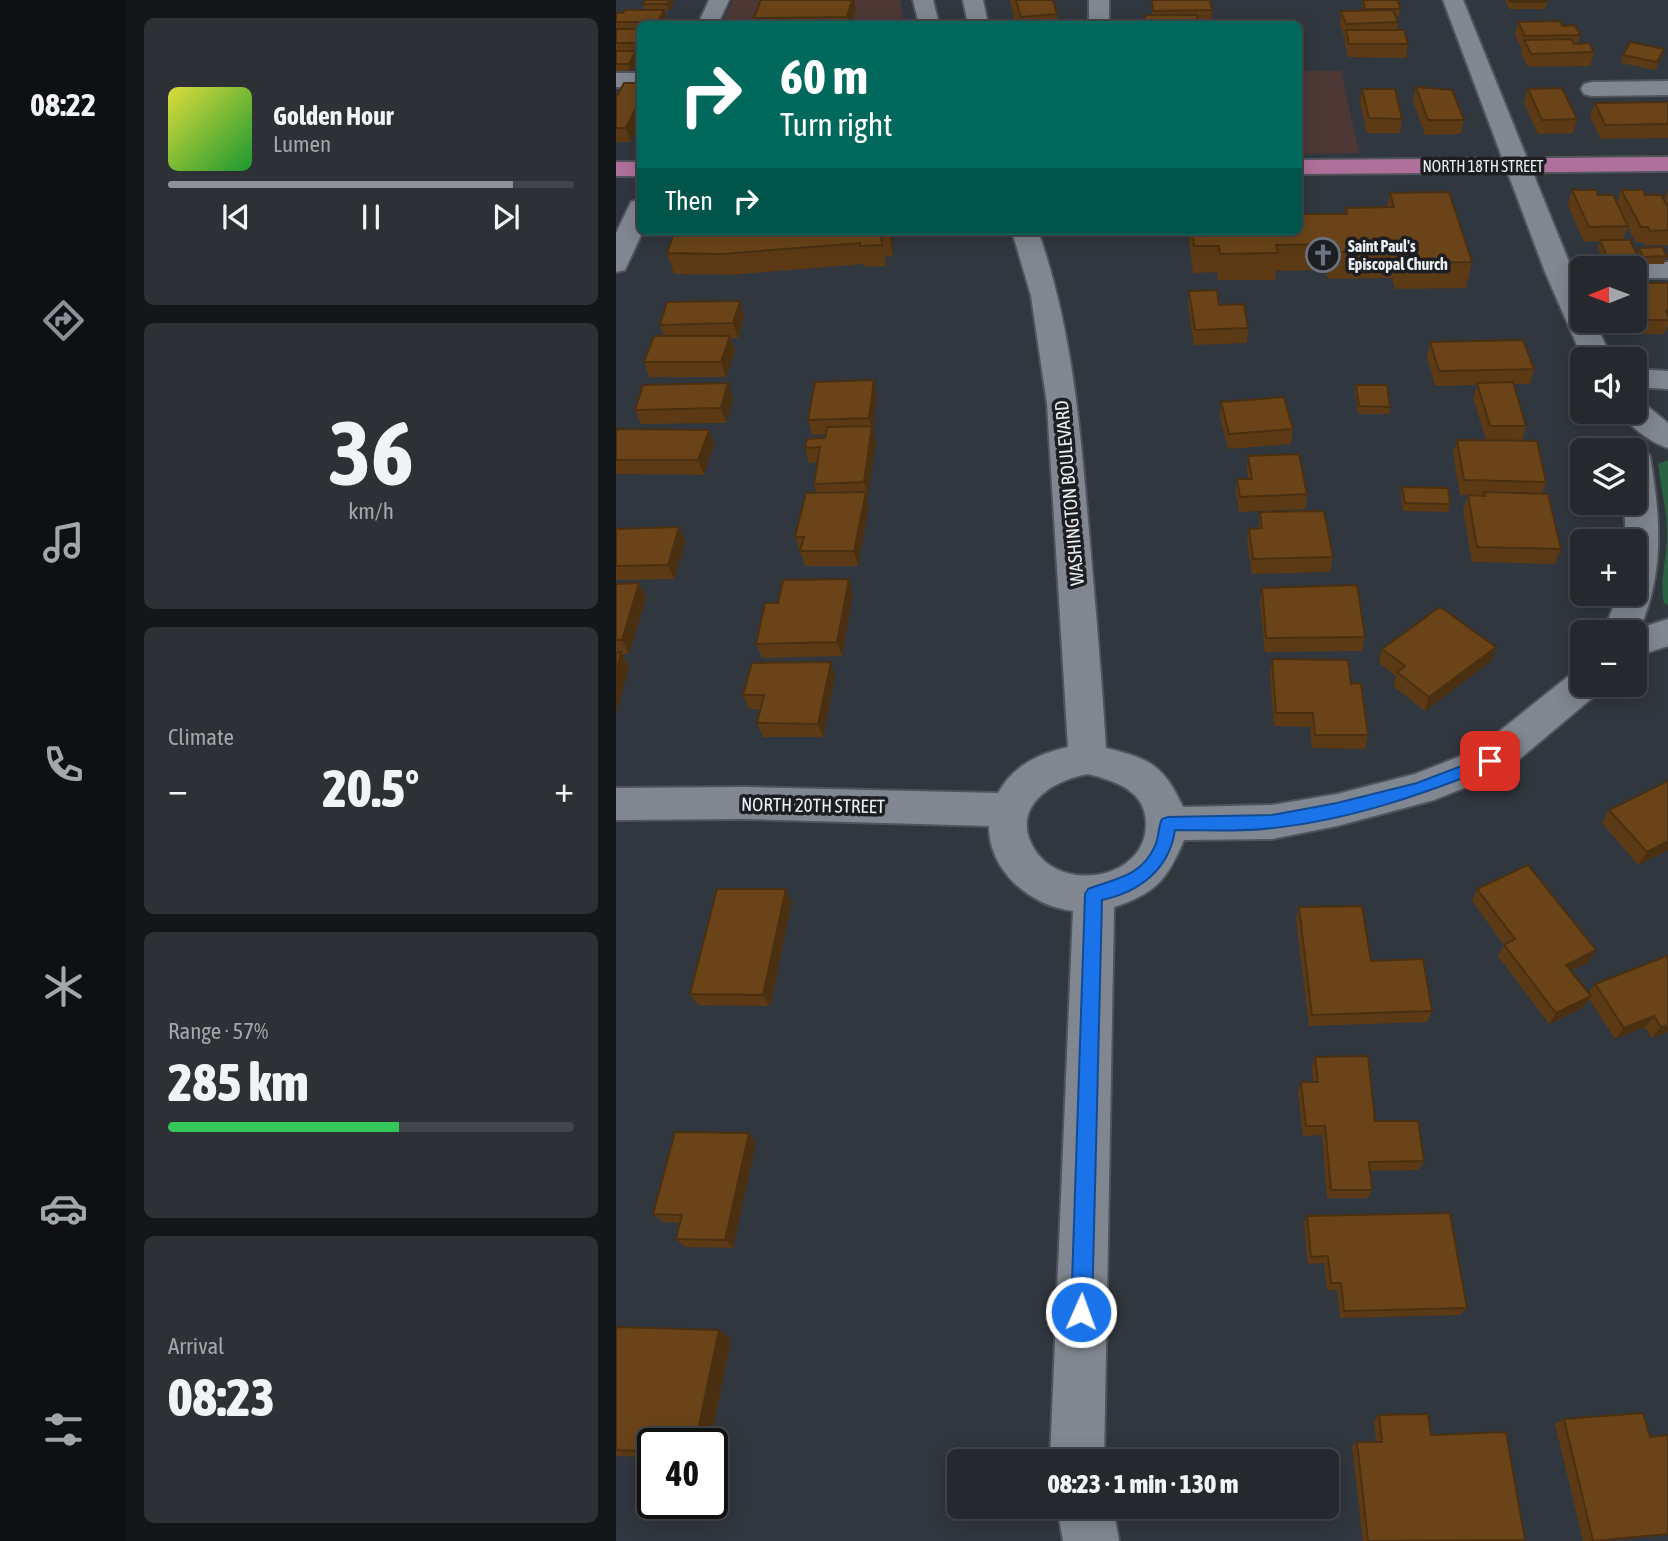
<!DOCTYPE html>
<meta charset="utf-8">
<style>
:root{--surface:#25292e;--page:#2d3136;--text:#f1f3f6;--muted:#a3a6aa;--line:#42454a;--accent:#8c9099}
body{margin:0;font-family:"Asap Condensed",sans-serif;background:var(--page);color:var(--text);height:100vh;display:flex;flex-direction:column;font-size:26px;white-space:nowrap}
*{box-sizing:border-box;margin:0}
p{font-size:23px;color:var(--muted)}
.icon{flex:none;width:38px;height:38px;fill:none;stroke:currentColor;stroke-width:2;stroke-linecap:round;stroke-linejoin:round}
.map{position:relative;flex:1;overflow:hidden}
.details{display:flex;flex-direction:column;gap:18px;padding:18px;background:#141719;width:490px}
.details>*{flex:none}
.top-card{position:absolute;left:21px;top:21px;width:665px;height:214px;border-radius:10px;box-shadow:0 4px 18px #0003,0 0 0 2px var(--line);background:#00695c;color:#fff;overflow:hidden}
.needle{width:46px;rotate:269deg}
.buttons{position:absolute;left:954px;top:256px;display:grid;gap:14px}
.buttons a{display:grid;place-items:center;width:77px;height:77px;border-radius:10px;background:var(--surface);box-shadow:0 4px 18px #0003,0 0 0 2px var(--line);font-size:35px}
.speed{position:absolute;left:21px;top:1428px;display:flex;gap:14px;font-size:35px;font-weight:700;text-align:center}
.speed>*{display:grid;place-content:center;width:91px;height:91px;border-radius:50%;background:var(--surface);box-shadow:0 4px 18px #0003,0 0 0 2px var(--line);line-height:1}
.speed .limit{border:4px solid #111;border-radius:10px;background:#fff;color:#111}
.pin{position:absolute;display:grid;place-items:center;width:60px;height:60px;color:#fff;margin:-30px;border-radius:14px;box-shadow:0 4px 10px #0006}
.me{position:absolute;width:77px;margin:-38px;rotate:2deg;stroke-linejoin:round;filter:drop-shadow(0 0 5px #0008)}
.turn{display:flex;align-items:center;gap:24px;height:147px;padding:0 28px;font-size:32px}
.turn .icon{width:91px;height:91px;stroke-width:2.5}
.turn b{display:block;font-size:49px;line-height:60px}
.then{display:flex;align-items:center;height:66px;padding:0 28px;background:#0003;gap:14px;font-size:26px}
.big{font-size:52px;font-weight:800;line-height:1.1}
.details .card{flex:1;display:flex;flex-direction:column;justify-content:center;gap:10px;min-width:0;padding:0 24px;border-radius:10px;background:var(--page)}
.details .dial{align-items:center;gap:0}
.dial b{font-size:91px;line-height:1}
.song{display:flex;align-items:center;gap:21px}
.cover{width:84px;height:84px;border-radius:10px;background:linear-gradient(135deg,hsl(60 70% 55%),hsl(130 70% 35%))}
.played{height:7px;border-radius:4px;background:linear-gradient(90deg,var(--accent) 85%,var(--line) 85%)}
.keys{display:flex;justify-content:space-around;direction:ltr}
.heat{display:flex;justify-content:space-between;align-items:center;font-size:38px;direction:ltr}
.charge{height:10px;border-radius:5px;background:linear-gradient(90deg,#34c759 57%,var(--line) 0)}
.trip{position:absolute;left:331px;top:1449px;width:392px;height:70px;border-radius:10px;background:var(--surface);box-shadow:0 4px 18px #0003,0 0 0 2px var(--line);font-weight:800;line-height:70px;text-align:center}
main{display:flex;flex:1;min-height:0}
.menu{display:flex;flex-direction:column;width:126px;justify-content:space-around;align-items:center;background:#0f1012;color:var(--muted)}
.menu .icon{width:49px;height:49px}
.menu .current{color:var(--accent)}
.menu b{font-size:32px;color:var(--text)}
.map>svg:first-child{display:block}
.commercial{fill:#4d3835}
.green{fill:#2a6343}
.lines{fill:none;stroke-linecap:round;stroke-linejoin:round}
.minor-casing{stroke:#50545b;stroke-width:4}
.major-casing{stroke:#50545b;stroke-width:4}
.minor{fill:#818790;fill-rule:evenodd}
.major{fill:#af719b;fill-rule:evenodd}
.wall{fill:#5b3a15}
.shaded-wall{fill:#4a3011}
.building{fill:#6a4418;stroke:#4a3011;stroke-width:2}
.route{fill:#1a73e8;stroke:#114b97;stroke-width:2}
.labels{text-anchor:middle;stroke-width:7;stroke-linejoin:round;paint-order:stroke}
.far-street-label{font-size:16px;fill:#ebeef3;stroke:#1c1e21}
.far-poi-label{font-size:16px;font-weight:bold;fill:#ebeef3;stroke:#1c1e21;text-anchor:start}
.street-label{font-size:19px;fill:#ebeef3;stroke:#1c1e21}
</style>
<main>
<nav class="menu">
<b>08:22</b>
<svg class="icon current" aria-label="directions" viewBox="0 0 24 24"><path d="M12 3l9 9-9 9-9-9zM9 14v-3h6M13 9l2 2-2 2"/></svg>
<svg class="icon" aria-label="music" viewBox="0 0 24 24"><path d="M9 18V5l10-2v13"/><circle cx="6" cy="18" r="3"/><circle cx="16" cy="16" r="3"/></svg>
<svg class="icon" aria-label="phone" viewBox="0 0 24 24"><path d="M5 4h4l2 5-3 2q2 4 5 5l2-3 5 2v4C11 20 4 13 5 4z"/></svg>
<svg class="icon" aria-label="climate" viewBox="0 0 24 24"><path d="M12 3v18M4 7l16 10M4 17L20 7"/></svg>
<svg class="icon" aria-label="car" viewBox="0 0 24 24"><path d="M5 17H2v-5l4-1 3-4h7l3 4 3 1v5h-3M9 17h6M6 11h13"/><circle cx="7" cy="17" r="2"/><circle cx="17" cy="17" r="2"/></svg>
<svg class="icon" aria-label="filters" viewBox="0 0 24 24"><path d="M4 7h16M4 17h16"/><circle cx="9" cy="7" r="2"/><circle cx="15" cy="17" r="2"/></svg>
</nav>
<section class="details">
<div class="card">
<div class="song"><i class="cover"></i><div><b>Golden Hour</b><p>Lumen</p></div></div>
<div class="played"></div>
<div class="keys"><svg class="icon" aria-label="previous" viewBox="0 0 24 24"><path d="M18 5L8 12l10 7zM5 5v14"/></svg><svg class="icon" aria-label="pause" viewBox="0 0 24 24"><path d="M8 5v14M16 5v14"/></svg><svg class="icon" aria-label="next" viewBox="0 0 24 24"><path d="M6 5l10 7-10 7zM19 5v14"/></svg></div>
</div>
<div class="card dial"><b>36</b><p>km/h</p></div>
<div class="card"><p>Climate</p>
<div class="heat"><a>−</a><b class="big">20.5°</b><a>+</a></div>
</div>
<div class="card"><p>Range · 57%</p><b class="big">285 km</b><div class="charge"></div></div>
<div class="card"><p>Arrival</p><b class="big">08:23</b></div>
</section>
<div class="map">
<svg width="1052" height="1541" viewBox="0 0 1052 1541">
<rect width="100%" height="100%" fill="#31373e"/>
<g class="commercial">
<polygon points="117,0 284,0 288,24 105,24"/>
<polygon points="682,71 725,71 743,153 683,154"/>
</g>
<path class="green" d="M1052,460V605L1048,603C1043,582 1051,558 1051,536C1051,511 1045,488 1042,464Z"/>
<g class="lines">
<g class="minor-casing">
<g id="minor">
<polygon points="93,0 113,0 102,24 82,24"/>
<polygon points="297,0 317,0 323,24 303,24"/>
<polygon points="347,0 367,0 372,24 352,24"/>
<rect x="473" y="0" width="20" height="24"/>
<polygon points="827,0 847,0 966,294 966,320 978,320 996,359 967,359 929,272"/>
<rect x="0" y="73" width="24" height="14"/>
<polygon points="1052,81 1052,95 976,96 968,94 965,89 968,84 976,82"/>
<polygon points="24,199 24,231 27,231 9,270 0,272 0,233 15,202"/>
<path d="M396,231H422C454,321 463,414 471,509C478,588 485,668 490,748C535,759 547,765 567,807L656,805L721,794L799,774L860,750L955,674L966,671V684H986L981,694L888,772L818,800L721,826L656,839L568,840C551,880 540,893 498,907L488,1461H434L457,911C414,906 373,871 373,826L129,819L0,820V788L129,787L382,793C398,765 422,754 452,747L431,404L415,296ZM472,774C500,781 530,791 530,824C530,880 446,893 419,850C392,808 436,780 472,774Z"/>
<polygon points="1018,262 1052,262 1052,278 1018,278 1018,268 1006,268"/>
<polygon points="1018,369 1052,371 1052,389 1018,387"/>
<path d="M1018,402L1029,404L1052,423V448C1035,443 1013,426 1003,411H1018Z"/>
<path d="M1018,446L1029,449L1034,456C1044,514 1049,572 1024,628L1052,619V646L1018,657V632H987L1003,593H1018V541H1010L1008,502H1018V450H1006Z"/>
<polygon points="441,1507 497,1507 503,1541 447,1541"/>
</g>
</g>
<g class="major-casing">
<g id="major">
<polygon points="1052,157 1052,171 682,174 682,160"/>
<rect x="0" y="162" width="24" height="14"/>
</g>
</g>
<use href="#minor" class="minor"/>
<use href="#major" class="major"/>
</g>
<g class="wall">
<polygon points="145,0 238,0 240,9 235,24 139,24 138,18"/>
<polygon points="394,0 437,0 441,14 442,24 402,24 402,19 398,19"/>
<polygon points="536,0 596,10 595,23 582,24 536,15"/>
<polygon points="746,0 782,0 784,9 783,16 780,16 782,22 781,30 792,44 790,58 732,57 729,44 729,37 728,37 724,25 725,11 747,11"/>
<polygon points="889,0 930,0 931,2 929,9 893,9"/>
<polygon points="58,3 53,11 49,11 50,17 46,24 24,24 24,50 0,50 0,13 7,13 29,10 27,4"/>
<polygon points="902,22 946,26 964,35 962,44 978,52 974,66 912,67 905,53 906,49 899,35"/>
<polygon points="1048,49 1046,56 1039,70 1005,63 1007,55"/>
<polygon points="0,51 22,58 15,71 0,71"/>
<polygon points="800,87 848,120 845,134 809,135 797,101"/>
<polygon points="746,89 786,119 784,133 751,133 744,103"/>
<polygon points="912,89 961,119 957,133 922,134 908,103"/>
<polygon points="0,96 1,96 15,142 0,142"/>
<polygon points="1052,102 1052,138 985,139 974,117 979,103"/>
<polygon points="956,190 982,195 1001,204 1005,190 1048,200 1052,190 1052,245 1028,245 1027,242 1019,242 1012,226 1007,240 1021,255 1023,248 1051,256 1048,264 1025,264 1022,258 1019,265 989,265 982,248 984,241 968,242 952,205"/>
<polygon points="774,193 856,262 850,288 779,289 776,278 712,279 710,270 660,271 659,280 602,280 601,272 577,273 573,241 574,231 682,231 729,214 730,208 771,207"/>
<polygon points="277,231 277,256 269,257 270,266 248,267 248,264 112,275 58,274 51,253"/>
<polygon points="1021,283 1052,283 1052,326 1048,334 1020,334 1014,320 1018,320 1018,291"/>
<polygon points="573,291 603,305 632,328 631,343 578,345 572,305"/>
<polygon points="128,316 122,338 115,338 119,351 110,377 33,377 28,362 48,336 44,325"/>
<polygon points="814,342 918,369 914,384 898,384 910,426 906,441 930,482 926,494 945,549 939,564 856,562 847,510 852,495 867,495 844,495 837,454 841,440 870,440 857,398 861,385 819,386 811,357"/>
<polygon points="258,380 261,395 257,429 260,441 251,497 253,507 242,566 189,566 179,537 200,492 198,484 202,462 193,463 189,448 209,438 210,434 196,435 192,420"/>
<polygon points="740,385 774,407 773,414 742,414 739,392"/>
<polygon points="117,398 110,423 25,424 19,410"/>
<polygon points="605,402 677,429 675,444 612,449 604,417"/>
<polygon points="0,429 98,444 88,475 0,474"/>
<polygon points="632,456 691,494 689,509 623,512 620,494 621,479 632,479 631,471"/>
<polygon points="786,487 834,504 832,512 787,511 785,495"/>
<polygon points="644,512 717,557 714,572 636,574 631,543 633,529 643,528"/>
<polygon points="63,527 69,542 58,579 0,580 0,529"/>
<polygon points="23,583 30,598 13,654 7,654 13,667 0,715 0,584"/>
<polygon points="646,588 749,637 746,651 649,652 644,603"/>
<polygon points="237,593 226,656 146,658 140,644 162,603"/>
<polygon points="766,649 875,661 809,711 777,686 780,676 763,663"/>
<polygon points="656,659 735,684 752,735 749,749 696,748 694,727 658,726 654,673"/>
<polygon points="219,676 207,737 147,737 141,723 145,709 133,709 127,695"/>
<polygon points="993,810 1052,850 1022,865 986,823"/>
<polygon points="861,889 973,962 955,971 972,993 979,984 1051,956 1052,1032 1036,1038 1029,1027 999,1039 973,999 967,1007 933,1024 882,956 888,945 856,901"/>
<polygon points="176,902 154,1006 82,1005 74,994"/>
<polygon points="683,907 755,961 816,1011 811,1022 693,1026 680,919"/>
<polygon points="699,1057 759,1121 808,1161 802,1170 754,1171 756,1190 752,1198 711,1198 706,1135 687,1136 682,1093 685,1082 697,1082 696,1067"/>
<polygon points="133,1133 140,1143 117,1248 69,1247 60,1239 64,1223 47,1222 37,1214"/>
<polygon points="691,1216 851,1308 844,1315 724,1318 721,1290 711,1290 708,1263 692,1264 688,1224"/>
<polygon points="0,1327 103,1330 115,1339 94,1444 37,1444 37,1457 0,1456"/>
<polygon points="763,1415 815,1435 909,1540 905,1541 747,1541 736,1447 741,1442 760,1442 758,1420"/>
<polygon points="948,1419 1034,1437 1052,1435 1052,1535 988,1541 967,1541 939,1424"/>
</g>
<g class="shaded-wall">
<polygon points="53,0 57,0 58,3 53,11 51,4"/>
<polygon points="236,0 238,0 240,9 235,24 233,24 231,17"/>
<polygon points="48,10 50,17 46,24 43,24 42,22"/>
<polygon points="20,51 22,58 15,71 13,64"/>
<polygon points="24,99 24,122 15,142 10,128"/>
<polygon points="273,231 277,231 277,256 273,235"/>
<polygon points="124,301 128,316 122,338 117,323"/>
<polygon points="114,336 119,351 110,377 105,362"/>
<polygon points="258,380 261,395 257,429 260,441 252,497 248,482 256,429 253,418"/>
<polygon points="112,383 117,398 110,423 105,408"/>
<polygon points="93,430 98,444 88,475 82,460"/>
<polygon points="250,492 253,507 242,566 238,551"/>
<polygon points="63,527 69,542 58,579 52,565"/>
<polygon points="233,579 237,593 226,656 221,642"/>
<polygon points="23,583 30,598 13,654 6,640"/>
<polygon points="880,647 875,661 809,711 813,697"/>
<polygon points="5,652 13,667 0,715 0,672"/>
<polygon points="215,662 219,676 207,737 202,724"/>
<polygon points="1052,841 1052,850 1022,865 1031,852"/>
<polygon points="170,889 176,902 154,1006 147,995"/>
<polygon points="980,950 973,962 943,977 950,965"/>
<polygon points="975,996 967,1007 933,1024 940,1013"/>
<polygon points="1038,1016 1029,1027 999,1039 1008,1028"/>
<polygon points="1052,1025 1052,1032 1036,1038 1045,1027"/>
<polygon points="133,1133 140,1143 117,1248 109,1240"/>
<polygon points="103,1330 115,1339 94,1444 79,1444"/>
</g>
<g class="building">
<polygon points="30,0 53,0 51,4 27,4"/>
<polygon points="145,0 236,0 231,17 138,18"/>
<polygon points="400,0 437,0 441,14 405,17"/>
<polygon points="536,0 594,0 596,10 537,11"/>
<polygon points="747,0 782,0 784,9 749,9"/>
<polygon points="893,0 930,0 931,2 895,2"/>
<polygon points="9,10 48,10 42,22 0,22 0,13 7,13"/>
<polygon points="777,10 782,22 730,24 725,11"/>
<polygon points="529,15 581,15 582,24 529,24"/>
<polygon points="944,21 946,26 959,25 964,35 909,36 902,22"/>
<rect x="0" y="29" width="24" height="14"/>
<polygon points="730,30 788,30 792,44 733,44"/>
<polygon points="955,39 958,44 973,43 978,52 915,54 908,40"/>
<polygon points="1014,42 1048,49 1041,62 1007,55"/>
<polygon points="0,51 20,51 13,64 0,64"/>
<polygon points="8,83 24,83 24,99 10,128 0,128 0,96 1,96"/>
<polygon points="800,87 836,90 848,120 812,120"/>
<polygon points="946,88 961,119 926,120 912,89"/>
<polygon points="746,89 779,89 786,119 753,118"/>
<polygon points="1052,102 1052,124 989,125 979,103"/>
<polygon points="956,190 980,190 982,195 997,195 1012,226 973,227"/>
<polygon points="1005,190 1027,190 1029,195 1045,195 1052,207 1052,230 1034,231 1032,227 1025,227"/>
<polygon points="833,192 856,262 784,263 781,251 716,252 714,244 660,245 662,253 604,254 603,246 578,246 576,231 682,231 682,214 731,214 730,208 778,207 774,193"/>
<polygon points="59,231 273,231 273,235 265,236 266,245 244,246 244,243 106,254 51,253"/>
<polygon points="984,240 1014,240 1022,257 991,257"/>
<polygon points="1046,247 1051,256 1027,257 1023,248"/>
<polygon points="1021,283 1052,283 1052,311 1050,311 1052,316 1052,320 1025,320 1018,304 1018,292 1026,292"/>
<polygon points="601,290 603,305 628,304 632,328 579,330 573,291"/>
<polygon points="124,301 117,323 44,325 51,302"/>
<polygon points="38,336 114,336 105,362 28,362"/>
<polygon points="907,340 918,369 823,371 814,342"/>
<polygon points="258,380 253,418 192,420 199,382"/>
<polygon points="897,382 910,426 874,426 861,383"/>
<polygon points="112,383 105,408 19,410 27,385"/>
<polygon points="740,385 771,385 774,407 743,406"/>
<polygon points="668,397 677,429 613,434 605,402"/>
<polygon points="256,426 248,482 198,484 204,447 189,448 191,439 209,438 211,427"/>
<polygon points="0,429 93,430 82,460 0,460"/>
<polygon points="841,440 921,441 930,482 848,480"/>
<polygon points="683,454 691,494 624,497 621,479 636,479 632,456"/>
<polygon points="786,487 832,488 834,504 789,503"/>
<polygon points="250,492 238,551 184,551 188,537 179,537 190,493"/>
<polygon points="868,492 932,494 945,549 861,547 852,495 869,496"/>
<polygon points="708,511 717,557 637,559 633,529 646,528 644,512"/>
<polygon points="63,527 52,565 0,566 0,529"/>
<polygon points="233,579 221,642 140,644 149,603 162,603 167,580"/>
<polygon points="23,583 6,640 0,640 0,584"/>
<polygon points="741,585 749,637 650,638 646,588"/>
<polygon points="824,607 880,647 813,697 781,672 789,666 766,649"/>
<polygon points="5,652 0,672 0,653"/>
<polygon points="656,659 732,660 735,684 745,683 752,735 699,735 697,713 660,713"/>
<polygon points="215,662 202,724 141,723 148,695 127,695 136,663"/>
<polygon points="1052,781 1052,841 1031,852 993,810"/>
<polygon points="912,865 980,950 950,965 975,996 940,1013 888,945 899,939 861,889"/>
<polygon points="101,889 170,889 147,995 74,994"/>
<polygon points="746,906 755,961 807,959 816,1011 696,1015 683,907"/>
<polygon points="1051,956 1052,957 1052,1025 1045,1027 1038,1016 1008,1028 979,984"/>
<polygon points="752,1056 759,1121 802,1121 808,1161 753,1162 756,1190 715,1190 709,1126 690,1126 685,1082 702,1082 699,1057"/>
<polygon points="59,1132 133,1133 109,1240 60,1239 66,1215 37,1214"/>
<polygon points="834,1213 851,1308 728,1311 725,1283 715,1283 712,1256 695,1257 691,1216"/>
<polygon points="0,1327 103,1330 79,1444 37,1444 37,1451 0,1450"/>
<polygon points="1027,1413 1034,1437 1052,1435 1052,1534 977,1541 948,1419"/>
<polygon points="812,1414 815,1435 890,1432 909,1540 752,1541 741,1442 766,1442 763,1415"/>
</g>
<path class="route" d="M874,755L880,756L882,761L880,765C808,794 734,820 657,828C625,832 591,830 559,830C553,870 523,892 486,900L476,1312L473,1319L465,1322L458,1319L455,1312L469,894L472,889C500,878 525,877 539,846C543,837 542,827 546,819L552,817L656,815L721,803L801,783Z"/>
<defs>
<g id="church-ring" transform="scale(1.75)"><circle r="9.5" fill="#1c1e21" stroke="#6b7280" stroke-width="1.5"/><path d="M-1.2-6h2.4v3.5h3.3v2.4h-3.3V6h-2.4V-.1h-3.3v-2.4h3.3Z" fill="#6b7280"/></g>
</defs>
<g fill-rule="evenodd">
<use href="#church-ring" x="707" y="255"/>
</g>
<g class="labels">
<g class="far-street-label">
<text x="867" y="172">NORTH 18TH STREET</text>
</g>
<g class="far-poi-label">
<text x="732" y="252">Saint Paul's<tspan x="732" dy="18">Episcopal Church</tspan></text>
</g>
<g class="street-label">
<text transform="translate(453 493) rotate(-95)" y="7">WASHINGTON BOULEVARD</text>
<text transform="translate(197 805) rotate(1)" y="7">NORTH 20TH STREET</text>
</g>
</g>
</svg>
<div class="buttons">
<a><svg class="needle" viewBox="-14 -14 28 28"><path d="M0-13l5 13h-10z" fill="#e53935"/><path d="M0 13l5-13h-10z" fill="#a3a6aa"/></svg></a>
<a><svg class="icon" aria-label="sound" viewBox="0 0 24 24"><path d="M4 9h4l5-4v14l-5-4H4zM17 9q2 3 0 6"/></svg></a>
<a><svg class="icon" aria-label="layers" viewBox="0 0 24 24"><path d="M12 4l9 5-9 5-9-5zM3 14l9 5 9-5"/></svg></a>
<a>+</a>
<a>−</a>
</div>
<div class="speed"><div class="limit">40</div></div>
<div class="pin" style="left:874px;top:761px;background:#d93025"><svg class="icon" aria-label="arrive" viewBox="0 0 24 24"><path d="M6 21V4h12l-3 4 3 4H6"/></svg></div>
<svg class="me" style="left:465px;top:1312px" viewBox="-20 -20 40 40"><circle r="17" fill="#1a73e8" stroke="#fff" stroke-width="3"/><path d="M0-11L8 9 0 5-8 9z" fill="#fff"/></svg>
<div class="trip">08:23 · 1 min · 130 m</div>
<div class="top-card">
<div class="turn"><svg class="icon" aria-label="right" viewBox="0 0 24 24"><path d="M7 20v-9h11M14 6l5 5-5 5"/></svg><div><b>60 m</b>Turn right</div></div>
<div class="then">Then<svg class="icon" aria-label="right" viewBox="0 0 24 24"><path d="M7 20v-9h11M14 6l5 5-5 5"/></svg></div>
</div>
</div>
</main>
